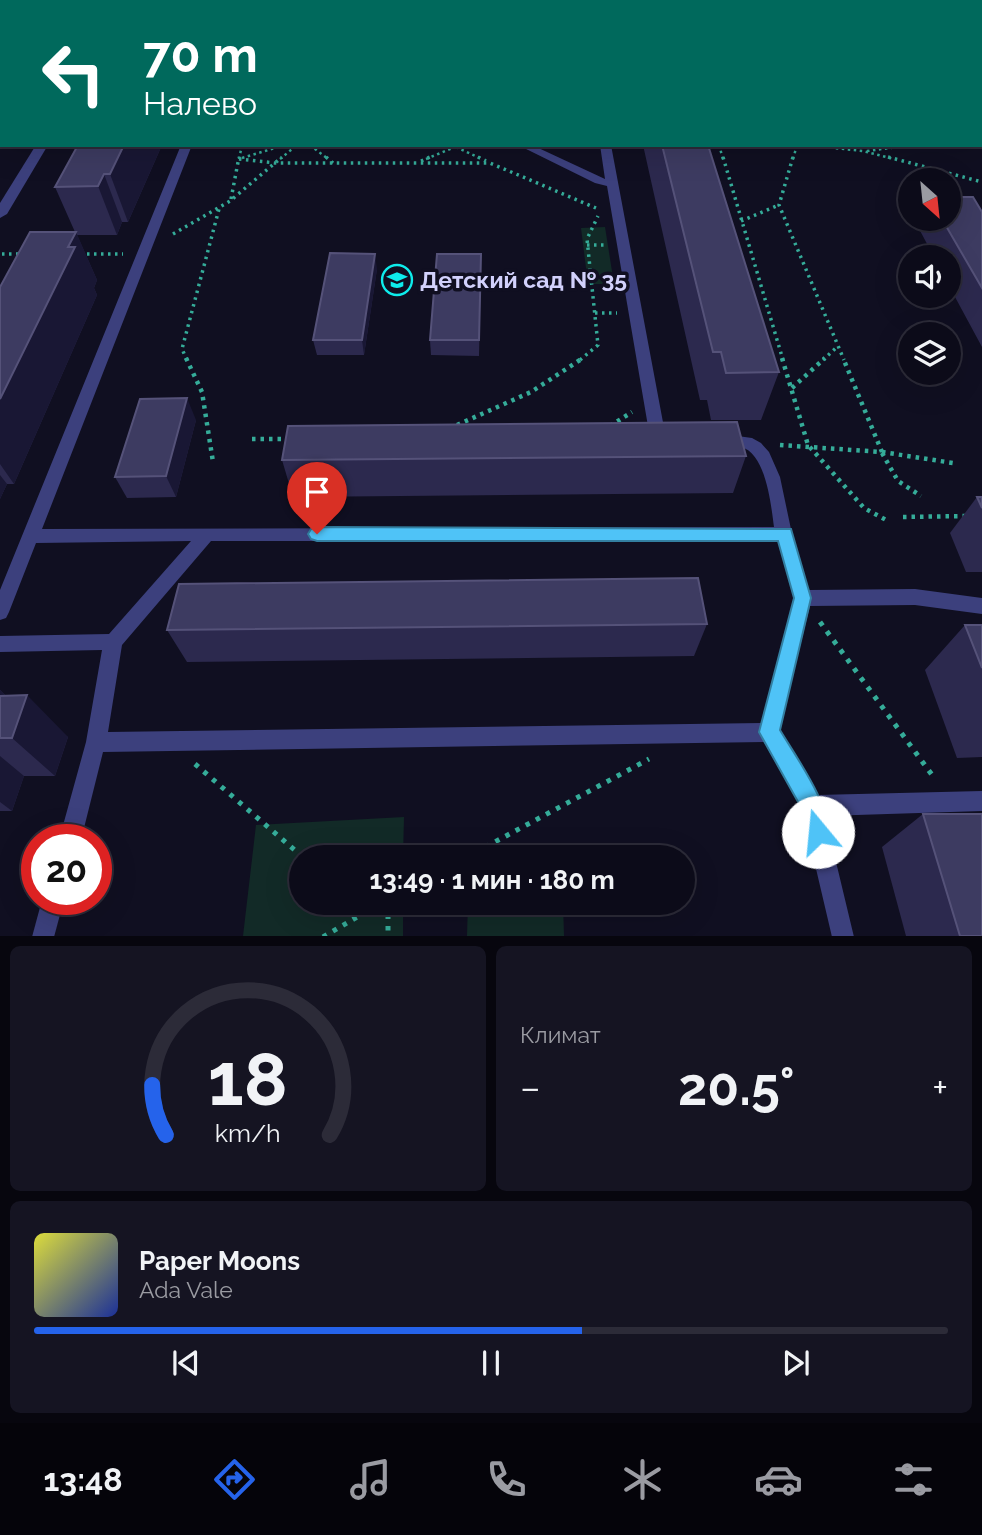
<!DOCTYPE html>
<html lang="ru">
<meta charset="utf-8">
<style>
:root{--surface:#0c0b19;--page:#151422;--text:#f1f3f6;--muted:#9a9ba2;--line:#2c2b38;--accent:#2563eb}
body{margin:0;font-family:Raleway,sans-serif;background:var(--page);color:var(--text);height:100vh;display:flex;flex-direction:column;font-size:26px;white-space:nowrap}
*{box-sizing:border-box;margin:0}
p{font-size:23px;color:var(--muted)}
.icon{flex:none;width:38px;height:38px;fill:none;stroke:currentColor;stroke-width:2;stroke-linecap:round;stroke-linejoin:round}
.map{position:relative;height:936px;overflow:hidden}
.drawer{display:flex;flex-direction:column;gap:10px;padding:10px;background:#07060e;flex:1}
.drawer>*{flex:none}
.hud{position:absolute;left:0px;top:0px;width:984px;height:147px;box-shadow:0 7px 28px #0002,0 0 0 2px var(--line);background:#00695c;color:#fff;overflow:hidden}
.needle{width:46px;rotate:153deg}
.controls{position:absolute;left:898px;top:168px;display:grid;gap:14px}
.controls a{display:grid;place-items:center;width:63px;height:63px;border-radius:50%;background:var(--surface);box-shadow:0 7px 28px #0002,0 0 0 2px var(--line);font-size:35px}
.speed{position:absolute;left:21px;top:824px;display:flex;gap:14px;font-size:35px;font-weight:700;text-align:center}
.speed>*{display:grid;place-content:center;width:91px;height:91px;border-radius:50%;background:var(--surface);box-shadow:0 7px 28px #0002,0 0 0 2px var(--line);line-height:1}
.speed .limit{border:10px solid #d22;background:#fff;color:#111}
.pin{position:absolute;display:grid;place-items:center;width:60px;height:60px;color:#fff;margin:-72px -30px;border-radius:50% 50% 50% 0;rotate:-45deg;box-shadow:0 0 7px #0007}
.pin .icon{rotate:45deg}
.me{position:absolute;width:77px;margin:-38px;rotate:343deg;stroke-linejoin:round;filter:drop-shadow(0 0 5px #0008)}
.turn{display:flex;align-items:center;gap:24px;height:147px;padding:0 28px;font-size:32px}
.turn .icon{width:91px;height:91px;stroke-width:2.5}
.turn b{display:block;font-size:49px;line-height:60px}
.big{font-size:52px;font-weight:700;line-height:1.1}
.drawer .widget{flex:1;display:flex;flex-direction:column;justify-content:center;gap:10px;min-width:0;padding:0 24px;border-radius:10px;background:var(--page)}
.drawer .dial{align-items:center;gap:0}
.dial svg{height:182px;overflow:visible;fill:none;stroke:var(--line);stroke-width:7;stroke-linecap:round;text-anchor:middle}
.dial text{fill:var(--text);stroke:none}
.song{display:flex;align-items:center;gap:21px}
.cover{width:84px;height:84px;border-radius:10px;background:linear-gradient(135deg,hsl(60 70% 55%),hsl(230 70% 35%))}
.played{height:7px;border-radius:4px;background:linear-gradient(90deg,var(--accent) 60%,var(--line) 60%)}
.keys{display:flex;justify-content:space-around;direction:ltr}
.heat{display:flex;justify-content:space-between;align-items:center;font-size:38px;direction:ltr}
.drawer .tiles{flex:1;display:grid;gap:10px;grid-template-columns:1fr 1fr}
.widget:last-child{grid-column:span 2}
.trip{position:absolute;left:289px;top:845px;width:406px;height:70px;border-radius:35px;background:var(--surface);box-shadow:0 7px 28px #0002,0 0 0 2px var(--line);font-weight:700;line-height:70px;text-align:center}
.tabs{display:flex;height:112px;justify-content:space-around;align-items:center;background:#05040a;color:var(--muted)}
.tabs .icon{width:49px;height:49px}
.tabs .current{color:var(--accent)}
.tabs b{font-size:32px;color:var(--text)}
.map>svg:first-child{display:block}
.green{fill:#122a27}
.lines{fill:none;stroke-linecap:round;stroke-linejoin:round}
.path-far3{stroke:#35ac99;stroke-width:2.5;stroke-dasharray:2.5 3.5;stroke-linecap:butt}
.path-far2{stroke:#35ac99;stroke-width:3.5;stroke-dasharray:2.5 4.5;stroke-linecap:butt}
.path-far1{stroke:#35ac99;stroke-width:4.5;stroke-dasharray:3.5 5;stroke-linecap:butt}
.path{stroke:#35ac99;stroke-width:5;stroke-dasharray:4.5 7;stroke-linecap:butt}
.lane{fill:#3c407d;fill-rule:evenodd}
.street{fill:#3c407d;fill-rule:evenodd}
.secondary{fill:#6e78f7;fill-rule:evenodd}
.wall{fill:#2c294e}
.shaded-wall{fill:#191734}
.building{fill:#3d3b61;stroke:#555279;stroke-width:2}
.route{fill:#4fc3f7;stroke:#337fa1;stroke-width:2}
.labels{text-anchor:middle;stroke-width:7;stroke-linejoin:round;paint-order:stroke}
.poi-label{font-size:23px;font-weight:bold;fill:#d2d1fc;stroke:#100f21;text-anchor:start}
</style>
<div class="map">
<svg width="982" height="937" viewBox="0 0 982 937">
<rect width="100%" height="100%" fill="#100f21"/>
<g class="green">
<polygon points="605,227 614,284 588,284 581,228"/>
<polygon points="404,817 403,857 301,858 301,903 403,903 403,936 243,936 256,825"/>
<polygon points="468,903 563,903 564,936 467,936"/>
</g>
<g class="lines">
<g class="path-far3">
<polyline points="179,0 183,2"/>
<polyline points="469,0 477,2"/>
<polyline points="310,145 328,159"/>
<polyline points="719,145 723,159"/>
<polyline points="806,145 863,151 894,159"/>
<polyline points="456,147 482,159"/>
<polyline points="867,151 913,145"/>
<polyline points="242,158 285,145"/>
<polyline points="239,159 242,145"/>
<polyline points="280,159 297,145"/>
<polyline points="426,159 460,145"/>
<polyline points="793,159 797,145"/>
</g>
<g class="path-far2">
<polyline points="326,157 333,163"/>
<polyline points="478,157 486,161"/>
<polyline points="723,157 783,360"/>
<polyline points="793,157 779,205 844,360"/>
<polyline points="888,157 982,182"/>
<polyline points="239,159 275,163 490,163 596,208"/>
<polyline points="421,161 430,157"/>
<polyline points="231,199 239,157"/>
<polyline points="741,221 779,205"/>
<polyline points="173,234 230,201 282,157"/>
<polyline points="587,245 604,245"/>
<polyline points="2,254 22,254"/>
<polyline points="80,254 123,254"/>
<polyline points="595,313 617,313"/>
<polyline points="187,360 182,349 219,209"/>
<polyline points="580,360 598,345 587,239 598,216"/>
<polyline points="823,360 838,346"/>
</g>
<g class="path-far1">
<polyline points="186,358 202,392 213,462"/>
<polyline points="782,358 808,445 864,508 888,521"/>
<polyline points="792,388 825,358"/>
<polyline points="457,425 531,392 583,358"/>
<polyline points="610,426 632,412"/>
<polyline points="252,439 290,439"/>
<polyline points="780,445 882,452 843,358"/>
<polyline points="882,452 953,463"/>
<polyline points="882,453 898,481 921,496"/>
<polyline points="903,517 969,516"/>
</g>
<g class="path">
<polyline points="820,622 935,779"/>
<polyline points="195,764 304,858"/>
<polyline points="465,858 649,759"/>
<polyline points="357,903 366,911"/>
<polyline points="388,903 388,937"/>
<polyline points="323,937 381,903"/>
</g>
<g class="lane">
<polygon points="214,0 222,0 213,2"/>
<rect x="313" y="0" width="8" height="2"/>
<rect x="598" y="0" width="8" height="2"/>
<path d="M181,145H192L42,529L774,527C771,505 766,453 741,447C731,444 722,449 715,440L723,434L752,438L761,443L769,452L780,477L792,534L809,590L915,589L982,598V614L915,605L810,606L779,731L817,795L982,791V811L825,816L854,937H832L802,809L764,742L103,752L81,840H59L86,742L102,650L0,652V636L109,634L191,541L36,543L9,612L6,618L0,620V590ZM211,541H778L794,598L762,723L108,732L122,645Z"/>
<polygon points="518,145 532,145 605,179 600,145 611,145 665,433 670,438 667,442 658,444 650,438 607,186 595,183"/>
<polygon points="42,900 64,900 54,937 32,937"/>
</g>
<g class="street">
<polygon points="125,0 135,0 124,2"/>
<polygon points="36,145 48,145 7,214 0,218 0,203"/>
</g>
<g class="secondary">
<polygon points="18,0 28,0 17,2"/>
<polygon points="54,0 64,0 53,2"/>
<polygon points="0,24 2,24 0,33"/>
<polygon points="0,77 2,77 0,86"/>
</g>
</g>
<g class="wall">
<rect x="236" y="0" width="69" height="2"/>
<polygon points="627,0 749,0 748,2 627,2"/>
<polygon points="78,145 162,145 128,222 122,222 117,235 77,235 97,280 94,288 97,295 14,484 7,484 0,499 0,287 75,232 55,187"/>
<polygon points="643,145 708,145 779,372 761,420 711,420 707,400 700,400"/>
<polygon points="982,212 982,347 948,284 948,257 934,257 917,225 920,219 948,219"/>
<polygon points="377,269 364,355 317,355 313,340"/>
<polygon points="481,269 479,356 431,355 430,340"/>
<polygon points="196,420 176,497 127,498 115,477"/>
<polygon points="746,456 733,493 616,494 293,497 282,460"/>
<polygon points="977,497 982,497 982,572 966,572 950,533"/>
<polygon points="707,624 694,656 187,662 167,630"/>
<polygon points="965,625 982,625 982,757 957,758 925,670"/>
<polygon points="0,690 6,696 68,737 55,776 24,776 12,811 0,811"/>
<polygon points="923,814 982,936 906,936 882,847"/>
</g>
<g class="shaded-wall">
<rect x="291" y="0" width="14" height="2"/>
<polygon points="679,0 749,0 748,2 671,2"/>
<polygon points="124,145 162,145 128,222 110,174"/>
<polygon points="104,174 122,222 117,235 98,186"/>
<polygon points="76,232 97,280 94,288 97,295 14,484 0,464 0,399"/>
<polygon points="375,254 377,269 364,355 362,340"/>
<polygon points="187,398 196,420 176,497 166,476"/>
<polygon points="0,475 7,484 0,499"/>
<polygon points="0,690 21,711 27,695 68,737 55,776 12,738 0,702"/>
<polygon points="0,756 24,776 12,811 0,802"/>
</g>
<g class="building">
<polygon points="647,0 679,0 671,2 650,2"/>
<polygon points="78,145 124,145 110,174 104,174 98,186 55,187"/>
<polygon points="662,145 708,145 779,372 726,373 721,352 713,352"/>
<polygon points="948,197 973,197 982,212 982,288 942,219 948,219"/>
<polygon points="30,232 76,232 68,247 75,247 0,399 0,287"/>
<polygon points="330,253 375,254 362,340 313,340"/>
<polygon points="437,254 481,254 479,340 430,340"/>
<polygon points="187,398 166,476 115,477 140,399"/>
<polygon points="737,422 746,456 282,460 288,426"/>
<polygon points="977,497 982,497 982,508"/>
<polygon points="698,578 707,624 167,630 179,584"/>
<polygon points="965,625 982,625 982,668"/>
<polygon points="27,695 12,738 0,738 0,696"/>
<polygon points="923,814 982,814 982,936 960,936"/>
</g>
<path class="route" d="M317,527L791,529L811,598L780,730C794,754 837,813 826,839L818,842L811,839L802,809L759,732L794,598L778,541H317L311,539L308,534L311,529Z"/>
<defs>
<g id="school-ring" transform="scale(1.575)"><circle r="9.5" fill="#100f21" stroke="#0eecec" stroke-width="1.5"/><path d="M0-5L7-2L0 1L-7-2ZM-4 1L0 2.5L4 1V4Q0 6-4 4Z" fill="#0eecec"/></g>
</defs>
<g fill-rule="evenodd">
<use href="#school-ring" x="397" y="280"/>
</g>
<g class="labels">
<g class="poi-label">
<text x="420" y="288">Детский сад № 35</text>
</g>
</g>
</svg>
<div class="controls">
<a><svg class="needle" viewBox="-14 -14 28 28"><path d="M0-13l5 13h-10z" fill="#e53935"/><path d="M0 13l5-13h-10z" fill="#9a9ba2"/></svg></a>
<a><svg class="icon" aria-label="sound" viewBox="0 0 24 24"><path d="M4 9h4l5-4v14l-5-4H4zM17 9q2 3 0 6"/></svg></a>
<a><svg class="icon" aria-label="layers" viewBox="0 0 24 24"><path d="M12 4l9 5-9 5-9-5zM3 14l9 5 9-5"/></svg></a>
</div>
<div class="speed"><div class="limit">20</div></div>
<div class="pin" style="left:317px;top:534px;background:#d93025"><svg class="icon" aria-label="arrive" viewBox="0 0 24 24"><path d="M6 21V4h12l-3 4 3 4H6"/></svg></div>
<svg class="me" style="left:818px;top:832px" viewBox="-20 -20 40 40"><circle r="19" fill="#fff"/><path d="M0-13L10 11 0 6-10 11z" fill="#4fc3f7"/></svg>
<div class="trip">13:49 · 1 мин · 180 m</div>
<div class="hud">
<div class="turn"><svg class="icon" aria-label="left" viewBox="0 0 24 24"><path d="M17 20v-9H6M10 6l-5 5 5 5"/></svg><div><b>70 m</b>Налево</div></div>
</div>
</div>
<section class="drawer">
<div class="tiles">
<div class="widget dial"><svg viewBox="0 0 100 80">
<path d="M14 69A42 42 0 1 1 86 69"/>
<path d="M14 69A42 42 0 0 1 8 47" stroke="#2563eb"/>
<text x="50" y="56" font-size="32" font-weight="700">18</text>
<text x="50" y="72" font-size="11">km/h</text>
</svg></div>
<div class="widget"><p>Климат</p>
<div class="heat"><a>−</a><b class="big">20.5°</b><a>+</a></div>
</div>
<div class="widget">
<div class="song"><i class="cover"></i><div><b>Paper Moons</b><p>Ada Vale</p></div></div>
<div class="played"></div>
<div class="keys"><svg class="icon" aria-label="previous" viewBox="0 0 24 24"><path d="M18 5L8 12l10 7zM5 5v14"/></svg><svg class="icon" aria-label="pause" viewBox="0 0 24 24"><path d="M8 5v14M16 5v14"/></svg><svg class="icon" aria-label="next" viewBox="0 0 24 24"><path d="M6 5l10 7-10 7zM19 5v14"/></svg></div>
</div>
</div>
</section>
<nav class="tabs">
<b>13:48</b>
<svg class="icon current" aria-label="directions" viewBox="0 0 24 24"><path d="M12 3l9 9-9 9-9-9zM9 14v-3h6M13 9l2 2-2 2"/></svg>
<svg class="icon" aria-label="music" viewBox="0 0 24 24"><path d="M9 18V5l10-2v13"/><circle cx="6" cy="18" r="3"/><circle cx="16" cy="16" r="3"/></svg>
<svg class="icon" aria-label="phone" viewBox="0 0 24 24"><path d="M5 4h4l2 5-3 2q2 4 5 5l2-3 5 2v4C11 20 4 13 5 4z"/></svg>
<svg class="icon" aria-label="climate" viewBox="0 0 24 24"><path d="M12 3v18M4 7l16 10M4 17L20 7"/></svg>
<svg class="icon" aria-label="car" viewBox="0 0 24 24"><path d="M5 17H2v-5l4-1 3-4h7l3 4 3 1v5h-3M9 17h6M6 11h13"/><circle cx="7" cy="17" r="2"/><circle cx="17" cy="17" r="2"/></svg>
<svg class="icon" aria-label="filters" viewBox="0 0 24 24"><path d="M4 7h16M4 17h16"/><circle cx="9" cy="7" r="2"/><circle cx="15" cy="17" r="2"/></svg>
</nav>
